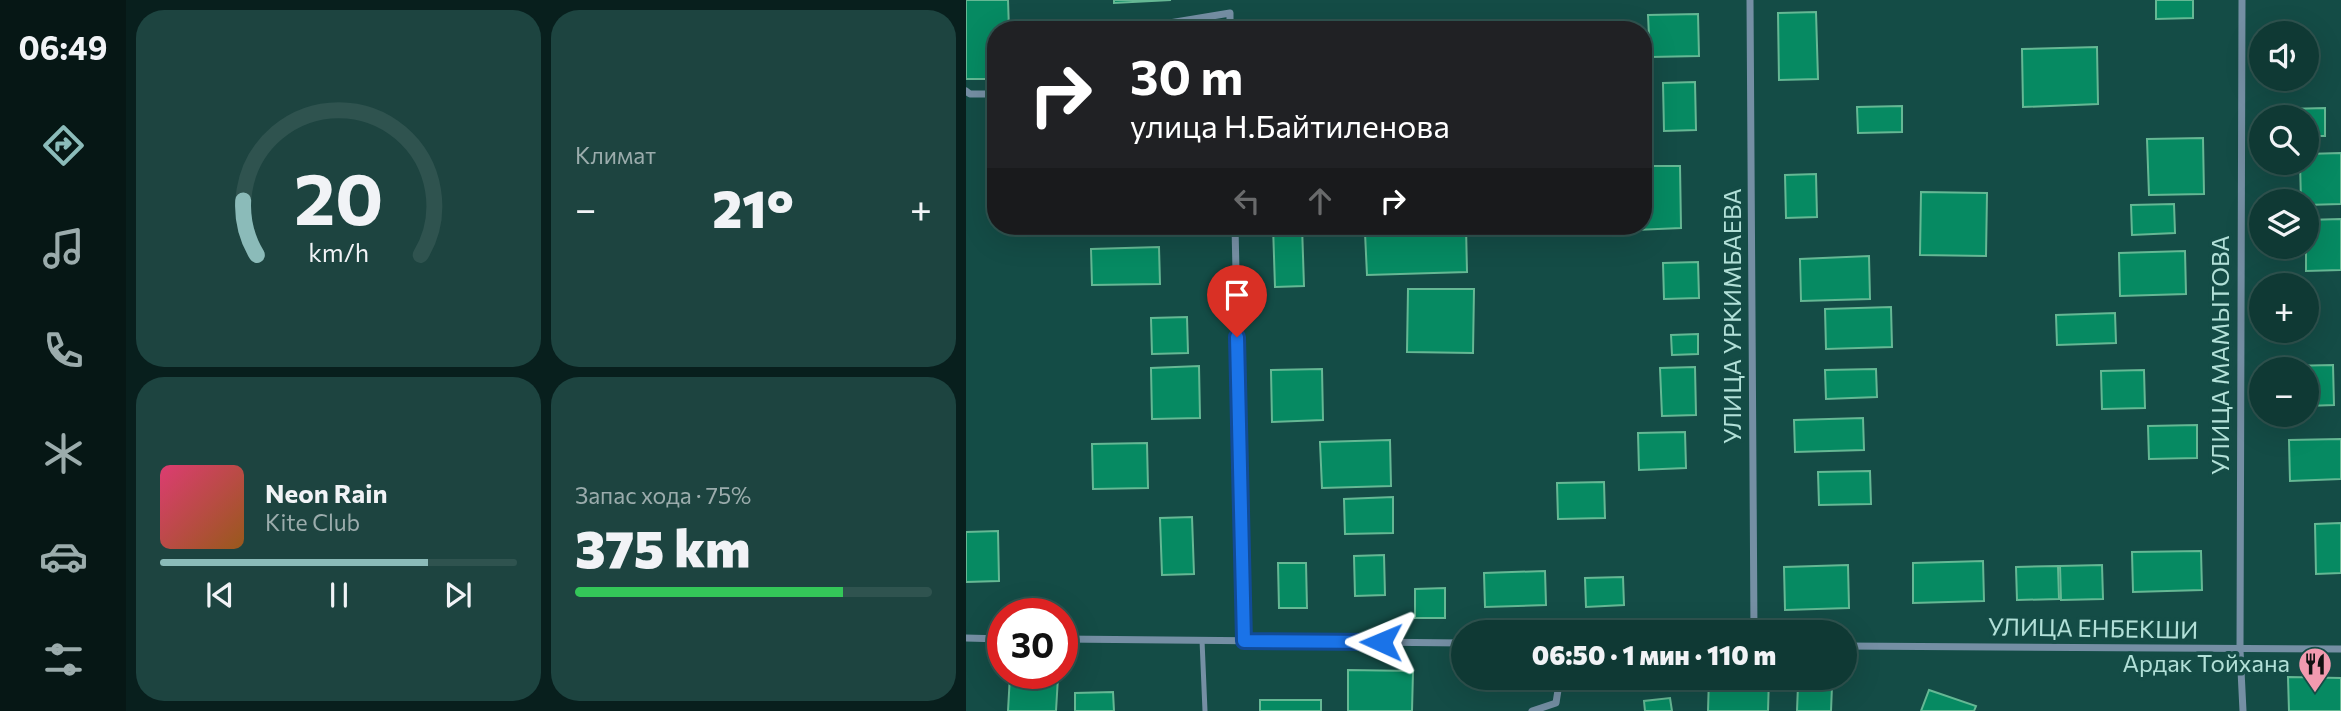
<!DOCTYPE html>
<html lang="ru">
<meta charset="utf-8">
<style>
:root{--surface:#0f3934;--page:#1d4440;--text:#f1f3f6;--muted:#9bacac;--line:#2f534f;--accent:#8bbbb9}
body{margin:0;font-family:Commissioner,sans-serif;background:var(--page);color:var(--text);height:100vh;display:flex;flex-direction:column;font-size:26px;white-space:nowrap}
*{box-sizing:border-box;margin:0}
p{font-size:23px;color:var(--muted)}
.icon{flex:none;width:38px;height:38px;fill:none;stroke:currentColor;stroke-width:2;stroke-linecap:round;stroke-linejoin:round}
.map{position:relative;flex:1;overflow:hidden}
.drawer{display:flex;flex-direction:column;gap:10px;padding:10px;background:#081f1d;width:840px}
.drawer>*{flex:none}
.hud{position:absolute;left:21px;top:21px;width:665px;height:214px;border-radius:28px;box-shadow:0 7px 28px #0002,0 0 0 2px var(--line);background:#202124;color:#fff;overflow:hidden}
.controls{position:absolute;left:1283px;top:21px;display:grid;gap:14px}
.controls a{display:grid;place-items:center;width:70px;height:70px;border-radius:50%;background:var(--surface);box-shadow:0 7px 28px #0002,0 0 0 2px var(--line);font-size:35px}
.speed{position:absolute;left:21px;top:598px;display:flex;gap:14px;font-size:35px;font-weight:700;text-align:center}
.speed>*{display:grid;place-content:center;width:91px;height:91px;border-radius:50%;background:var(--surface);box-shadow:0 7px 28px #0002,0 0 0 2px var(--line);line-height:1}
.speed .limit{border:10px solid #d22;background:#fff;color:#111}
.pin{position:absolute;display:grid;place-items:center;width:60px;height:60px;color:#fff;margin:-72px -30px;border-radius:50% 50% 50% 0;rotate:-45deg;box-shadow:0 0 7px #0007}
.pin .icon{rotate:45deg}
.me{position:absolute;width:77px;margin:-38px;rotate:271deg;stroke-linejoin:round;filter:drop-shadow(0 0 5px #0008)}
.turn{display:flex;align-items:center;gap:24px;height:147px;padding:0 28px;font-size:32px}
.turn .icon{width:91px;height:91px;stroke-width:2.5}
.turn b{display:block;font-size:49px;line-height:60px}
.lanes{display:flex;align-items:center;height:66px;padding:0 28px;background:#0003;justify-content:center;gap:35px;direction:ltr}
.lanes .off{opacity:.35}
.big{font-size:52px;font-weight:800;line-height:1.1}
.drawer .widget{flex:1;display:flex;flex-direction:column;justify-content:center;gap:10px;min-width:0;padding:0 24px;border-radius:28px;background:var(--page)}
.drawer .dial{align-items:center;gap:0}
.dial svg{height:182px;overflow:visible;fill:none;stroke:var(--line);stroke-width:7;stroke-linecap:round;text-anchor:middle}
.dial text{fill:var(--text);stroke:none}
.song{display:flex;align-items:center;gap:21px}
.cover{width:84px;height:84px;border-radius:10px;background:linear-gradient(135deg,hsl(340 70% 55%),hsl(30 70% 35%))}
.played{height:7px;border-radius:4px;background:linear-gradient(90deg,var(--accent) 75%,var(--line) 75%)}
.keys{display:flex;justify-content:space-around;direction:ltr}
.heat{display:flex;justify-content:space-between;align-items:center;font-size:38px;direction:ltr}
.charge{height:10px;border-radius:5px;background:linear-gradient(90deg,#34c759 75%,var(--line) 0)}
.drawer .tiles{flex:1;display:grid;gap:10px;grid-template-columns:repeat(2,1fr)}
.trip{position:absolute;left:485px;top:620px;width:406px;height:70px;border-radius:35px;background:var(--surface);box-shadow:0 7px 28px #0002,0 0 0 2px var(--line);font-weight:800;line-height:70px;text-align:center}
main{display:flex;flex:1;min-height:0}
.dock{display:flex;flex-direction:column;width:126px;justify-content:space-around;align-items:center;background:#061715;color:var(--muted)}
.dock .icon{width:49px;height:49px}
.dock .selected{color:var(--accent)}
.dock b{font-size:32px;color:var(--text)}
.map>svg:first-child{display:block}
.building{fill:#068a62;stroke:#65b894;stroke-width:2}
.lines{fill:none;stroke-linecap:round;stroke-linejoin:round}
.service{stroke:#758fa4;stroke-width:5}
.minor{stroke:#758fa4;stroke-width:7}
.route-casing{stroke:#114b97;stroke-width:18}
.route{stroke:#1a73e8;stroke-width:12}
.labels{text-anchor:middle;stroke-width:7;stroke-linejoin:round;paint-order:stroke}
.street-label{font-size:24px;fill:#b2e0d8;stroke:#144c46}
.poi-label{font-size:24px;fill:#b2e0d8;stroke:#144c46;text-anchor:end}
</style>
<main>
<nav class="dock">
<b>06:49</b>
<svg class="icon selected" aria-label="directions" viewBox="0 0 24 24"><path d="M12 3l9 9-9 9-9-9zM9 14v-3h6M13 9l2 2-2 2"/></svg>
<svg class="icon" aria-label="music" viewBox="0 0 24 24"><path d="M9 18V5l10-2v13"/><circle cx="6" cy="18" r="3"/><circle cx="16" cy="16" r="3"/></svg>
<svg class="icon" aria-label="phone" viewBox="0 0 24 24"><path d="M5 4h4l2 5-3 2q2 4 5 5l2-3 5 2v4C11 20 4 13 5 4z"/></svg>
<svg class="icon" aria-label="climate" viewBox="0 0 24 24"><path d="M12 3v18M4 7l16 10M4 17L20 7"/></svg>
<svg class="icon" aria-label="car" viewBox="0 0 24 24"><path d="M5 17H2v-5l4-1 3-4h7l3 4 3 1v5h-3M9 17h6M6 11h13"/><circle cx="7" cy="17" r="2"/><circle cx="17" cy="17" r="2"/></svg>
<svg class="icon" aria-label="filters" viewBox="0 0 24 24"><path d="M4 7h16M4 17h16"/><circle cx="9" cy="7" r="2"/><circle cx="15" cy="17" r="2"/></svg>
</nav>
<section class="drawer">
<div class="tiles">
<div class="widget dial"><svg viewBox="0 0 100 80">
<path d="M14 69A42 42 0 1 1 86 69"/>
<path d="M14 69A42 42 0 0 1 8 45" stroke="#8bbbb9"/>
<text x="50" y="56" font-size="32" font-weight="700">20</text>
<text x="50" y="72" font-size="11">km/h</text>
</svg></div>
<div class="widget"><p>Климат</p>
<div class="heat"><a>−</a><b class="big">21°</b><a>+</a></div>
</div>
<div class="widget">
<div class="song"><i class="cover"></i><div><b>Neon Rain</b><p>Kite Club</p></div></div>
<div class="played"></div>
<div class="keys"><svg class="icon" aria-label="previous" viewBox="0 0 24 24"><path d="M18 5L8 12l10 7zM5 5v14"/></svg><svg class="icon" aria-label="pause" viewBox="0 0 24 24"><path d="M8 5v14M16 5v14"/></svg><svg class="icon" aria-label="next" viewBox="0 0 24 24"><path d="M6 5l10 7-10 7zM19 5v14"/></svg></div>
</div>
<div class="widget"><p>Запас хода · 75%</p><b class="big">375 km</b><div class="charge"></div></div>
</div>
</section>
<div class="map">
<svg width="1375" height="711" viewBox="0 0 1375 711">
<rect width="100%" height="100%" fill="#144c46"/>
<g class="building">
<polygon points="0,0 42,0 43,30 30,30 30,79 0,79"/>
<polygon points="148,0 205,0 148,3"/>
<polygon points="1190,0 1227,0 1227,18 1190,19"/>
<polygon points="850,12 852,79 813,80 812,13"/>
<polygon points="732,14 733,56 684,57 682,15"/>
<polygon points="1131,47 1132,104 1057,107 1056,49"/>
<polygon points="729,82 730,130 698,131 697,83"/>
<polygon points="936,106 936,132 892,133 891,107"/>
<polygon points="1359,108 1359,136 1340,136 1340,117 1319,117 1319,109"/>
<polygon points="1237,138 1238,194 1183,195 1181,139"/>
<polygon points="1375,153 1375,204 1340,205 1340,201 1335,201 1334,163 1340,163 1340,154"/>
<polygon points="677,166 714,166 715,228 669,230 669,226 677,226"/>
<polygon points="850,174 851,217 820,218 819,175"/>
<polygon points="955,192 1021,193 1020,256 954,255"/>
<polygon points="1208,204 1209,233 1166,235 1165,205"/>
<polygon points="1375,219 1375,270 1340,271 1340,220"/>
<polygon points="131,226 183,226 183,234 131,235"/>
<polygon points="307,226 336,226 338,286 309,287"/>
<polygon points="429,226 500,226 501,272 401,275 399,233 429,231"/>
<polygon points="193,247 194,284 126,285 125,249"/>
<polygon points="1219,251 1220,294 1154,296 1153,253"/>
<polygon points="903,256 904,299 835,301 834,259"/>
<polygon points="732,262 733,298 698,299 697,263"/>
<polygon points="442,289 508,289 507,353 441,352"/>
<polygon points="925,307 926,347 860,349 859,309"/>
<polygon points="1149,313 1150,343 1091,345 1090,315"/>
<polygon points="221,317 222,353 186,354 185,318"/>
<polygon points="732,334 732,354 706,355 705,335"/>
<polygon points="1367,365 1368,405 1340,406 1340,369 1321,369 1321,366"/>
<polygon points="233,366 234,418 186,419 185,368"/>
<polygon points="729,367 730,415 696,416 694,368"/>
<polygon points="356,369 357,420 306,422 305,370"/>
<polygon points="910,369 911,397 860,399 859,370"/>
<polygon points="1178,370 1179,408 1136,409 1135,371"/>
<polygon points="897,418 898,450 829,452 828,420"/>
<polygon points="1231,425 1231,458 1183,459 1182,426"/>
<polygon points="719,432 720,468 673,470 672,433"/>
<polygon points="1375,439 1375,479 1324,481 1323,440"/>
<polygon points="424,440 425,486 356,488 354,442"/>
<polygon points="181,443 182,488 127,489 126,444"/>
<polygon points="904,471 905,504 853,505 852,472"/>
<polygon points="638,482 639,518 592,519 591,483"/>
<polygon points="427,497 427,533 379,534 378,499"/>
<polygon points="226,517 228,574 196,575 194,518"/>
<polygon points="1375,523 1375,573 1350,574 1349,524"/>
<polygon points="32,531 33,581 0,582 0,532"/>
<polygon points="1235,551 1236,590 1167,592 1166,552"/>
<polygon points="418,555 419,595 389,596 388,556"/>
<polygon points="1017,561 1018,601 947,603 947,563"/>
<polygon points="312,563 340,563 341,608 313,608"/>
<polygon points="882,565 883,608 819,610 818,567"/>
<polygon points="1136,565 1137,599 1095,600 1094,566"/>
<polygon points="1092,566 1093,599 1051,600 1050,567"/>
<polygon points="579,571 580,605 519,607 518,573"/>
<polygon points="657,577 658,605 620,607 619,578"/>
<polygon points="479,588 479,618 449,618 449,589"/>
<polygon points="382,670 447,671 446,711 382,711"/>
<polygon points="44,675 92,677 90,711 42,711"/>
<polygon points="743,677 803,677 802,711 742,711"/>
<polygon points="1322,677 1375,678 1375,711 1323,711"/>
<polygon points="832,685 866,686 865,711 831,711"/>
<polygon points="963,690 1010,706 1008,711 955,711"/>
<polygon points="147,692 148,711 109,711 109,693"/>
<polygon points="704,698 706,711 679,711 678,701"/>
<rect x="294" y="700" width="61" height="11"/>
</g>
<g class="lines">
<polyline class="service" points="236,640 239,711"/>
<g class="minor">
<polyline points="784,0 788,632"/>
<polyline points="1276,0 1274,650 1277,711"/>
<polyline points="161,30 264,13 264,30"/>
<polyline points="0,91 4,94 30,94"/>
<polyline points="269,226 278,641"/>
<polyline points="0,638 37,639"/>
<polyline points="96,639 497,643"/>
<polyline points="878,646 1375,649"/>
<polyline points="566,711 590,703 594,677"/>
</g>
</g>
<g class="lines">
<g class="route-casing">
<polyline id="route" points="271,337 278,641 415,642"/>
</g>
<use href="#route" class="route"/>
</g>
<defs>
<g id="restaurant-pin" transform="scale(1.75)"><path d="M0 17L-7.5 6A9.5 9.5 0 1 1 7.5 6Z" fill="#f29aaf" stroke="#144c46"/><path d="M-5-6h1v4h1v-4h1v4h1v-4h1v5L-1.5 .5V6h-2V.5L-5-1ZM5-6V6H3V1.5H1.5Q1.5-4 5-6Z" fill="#111"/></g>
</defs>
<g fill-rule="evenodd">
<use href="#restaurant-pin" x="1349" y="664"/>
</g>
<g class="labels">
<g class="street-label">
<text transform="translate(767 316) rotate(-90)" y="8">УЛИЦА УРКИМБАЕВА</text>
<text transform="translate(1255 355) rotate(-90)" y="8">УЛИЦА МАМЫТОВА</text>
<text transform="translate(1127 629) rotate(1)" y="8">УЛИЦА ЕНБЕКШИ</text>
</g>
<g class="poi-label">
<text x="1324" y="672">Ардак Тойхана</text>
</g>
</g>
</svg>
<div class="controls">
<a><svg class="icon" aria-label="sound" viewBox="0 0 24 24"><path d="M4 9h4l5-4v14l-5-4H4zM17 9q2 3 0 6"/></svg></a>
<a><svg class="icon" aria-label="search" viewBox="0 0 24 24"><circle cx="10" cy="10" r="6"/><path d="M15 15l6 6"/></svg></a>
<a><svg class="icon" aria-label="layers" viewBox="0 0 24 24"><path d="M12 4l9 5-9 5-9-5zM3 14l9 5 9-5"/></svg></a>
<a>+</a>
<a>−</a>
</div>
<div class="speed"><div class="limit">30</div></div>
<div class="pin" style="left:271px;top:337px;background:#d93025"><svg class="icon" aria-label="arrive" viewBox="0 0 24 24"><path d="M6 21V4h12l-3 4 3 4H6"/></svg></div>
<svg class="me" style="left:415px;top:642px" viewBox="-20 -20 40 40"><path d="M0-17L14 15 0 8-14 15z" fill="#1a73e8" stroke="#fff" stroke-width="4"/></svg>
<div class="trip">06:50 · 1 мин · 110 m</div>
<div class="hud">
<div class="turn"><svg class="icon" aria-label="right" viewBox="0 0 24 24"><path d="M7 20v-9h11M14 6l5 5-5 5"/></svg><div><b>30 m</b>улица Н.Байтиленова</div></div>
<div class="lanes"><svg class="icon off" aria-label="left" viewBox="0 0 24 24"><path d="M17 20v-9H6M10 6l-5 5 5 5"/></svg><svg class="icon off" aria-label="ahead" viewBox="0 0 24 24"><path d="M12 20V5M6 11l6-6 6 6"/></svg><svg class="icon" aria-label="right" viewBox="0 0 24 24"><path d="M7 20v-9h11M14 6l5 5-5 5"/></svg></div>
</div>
</div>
</main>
